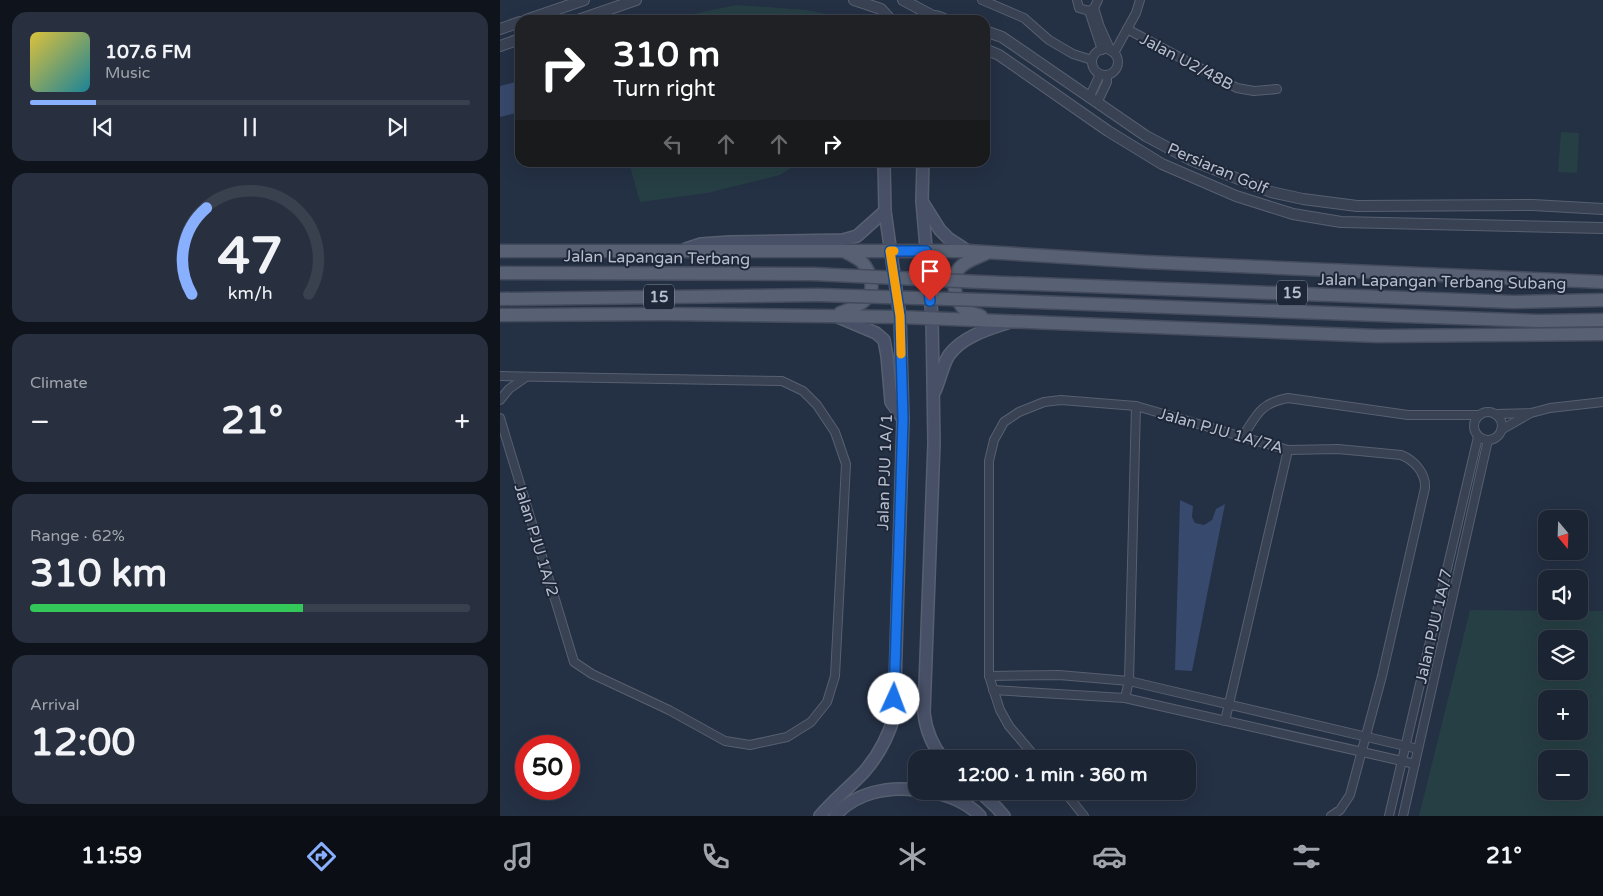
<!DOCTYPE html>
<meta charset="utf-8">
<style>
:root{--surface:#1b2433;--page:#28303f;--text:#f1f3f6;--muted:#a0a4ac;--line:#39414e;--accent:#89afff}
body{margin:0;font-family:"Varela Round",sans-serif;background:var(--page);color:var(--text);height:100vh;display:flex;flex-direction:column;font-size:19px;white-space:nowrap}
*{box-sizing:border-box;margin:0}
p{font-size:16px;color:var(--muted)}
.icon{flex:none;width:28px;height:28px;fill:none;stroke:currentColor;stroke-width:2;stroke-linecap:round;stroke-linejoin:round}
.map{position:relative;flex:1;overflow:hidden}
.drawer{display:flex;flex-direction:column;gap:12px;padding:12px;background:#0f141c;width:500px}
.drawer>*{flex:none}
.guide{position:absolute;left:15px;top:15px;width:475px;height:152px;border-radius:15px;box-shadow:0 5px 20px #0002,0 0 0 1px var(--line);background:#202124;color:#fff;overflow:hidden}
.needle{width:32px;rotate:161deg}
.fabs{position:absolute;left:1038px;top:510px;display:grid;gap:10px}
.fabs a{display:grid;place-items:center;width:50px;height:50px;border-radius:10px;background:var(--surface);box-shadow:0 5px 20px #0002,0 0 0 1px var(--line);font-size:25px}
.speed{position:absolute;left:15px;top:735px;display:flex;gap:10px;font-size:25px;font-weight:700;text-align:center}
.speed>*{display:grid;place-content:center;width:65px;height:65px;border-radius:50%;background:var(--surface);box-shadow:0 5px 20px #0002,0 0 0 1px var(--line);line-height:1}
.speed .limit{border:8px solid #d22;background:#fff;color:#111}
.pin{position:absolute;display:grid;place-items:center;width:42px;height:42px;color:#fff;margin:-51px -21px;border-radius:50% 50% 50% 0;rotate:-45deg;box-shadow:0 0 5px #0007}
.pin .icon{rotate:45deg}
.me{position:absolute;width:55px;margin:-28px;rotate:2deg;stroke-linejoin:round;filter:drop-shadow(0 0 4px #0008)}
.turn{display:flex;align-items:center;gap:18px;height:105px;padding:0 15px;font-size:22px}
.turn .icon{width:65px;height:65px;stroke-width:2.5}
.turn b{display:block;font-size:35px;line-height:42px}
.lanes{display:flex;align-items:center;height:48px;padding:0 15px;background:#0003;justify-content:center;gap:25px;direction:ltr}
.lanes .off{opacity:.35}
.big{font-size:38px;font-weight:800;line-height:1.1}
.drawer .tile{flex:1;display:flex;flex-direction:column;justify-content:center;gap:8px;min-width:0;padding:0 18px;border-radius:15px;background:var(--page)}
.drawer .dial{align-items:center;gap:0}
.dial svg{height:130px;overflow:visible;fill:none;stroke:var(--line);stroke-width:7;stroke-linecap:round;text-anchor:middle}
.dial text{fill:var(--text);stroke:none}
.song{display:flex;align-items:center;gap:15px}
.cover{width:60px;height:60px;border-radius:8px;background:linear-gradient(135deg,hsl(50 70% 55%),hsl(190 70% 35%))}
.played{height:5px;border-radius:2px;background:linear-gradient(90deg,var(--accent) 15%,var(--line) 15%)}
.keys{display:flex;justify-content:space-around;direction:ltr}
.heat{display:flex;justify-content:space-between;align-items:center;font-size:28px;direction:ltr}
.charge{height:8px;border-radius:4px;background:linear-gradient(90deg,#34c759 62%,var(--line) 0)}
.trip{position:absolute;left:408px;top:750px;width:288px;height:50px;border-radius:15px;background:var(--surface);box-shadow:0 5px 20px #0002,0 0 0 1px var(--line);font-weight:800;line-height:50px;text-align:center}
.tabs{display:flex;height:80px;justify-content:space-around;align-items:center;background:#0b0e14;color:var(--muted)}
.tabs .icon{width:35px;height:35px}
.tabs .on{color:var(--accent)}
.tabs b{font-size:22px;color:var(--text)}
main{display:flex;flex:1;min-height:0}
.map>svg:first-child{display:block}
.green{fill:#263f44;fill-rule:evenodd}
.water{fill:#37496c}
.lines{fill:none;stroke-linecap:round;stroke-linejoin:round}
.minor-casing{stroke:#576070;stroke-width:10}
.tertiary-casing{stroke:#576070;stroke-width:12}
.secondary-casing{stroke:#576070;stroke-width:14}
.primary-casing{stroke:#434b5c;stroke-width:15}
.minor{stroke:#394253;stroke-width:8}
.tertiary{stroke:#394253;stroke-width:10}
.secondary{stroke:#475066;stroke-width:11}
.primary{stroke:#576173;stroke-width:12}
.primary-bridge-casing{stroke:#434b5c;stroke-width:15;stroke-linecap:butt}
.primary-bridge{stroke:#576173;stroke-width:12}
.route-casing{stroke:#114b97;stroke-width:12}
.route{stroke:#1a73e8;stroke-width:9}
.slow{stroke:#f59e0b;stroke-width:9}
.labels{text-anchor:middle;stroke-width:4;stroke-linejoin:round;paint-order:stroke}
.shield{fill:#1d2738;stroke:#8890a0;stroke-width:1}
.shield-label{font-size:15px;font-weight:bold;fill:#b6bdcd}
.street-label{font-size:16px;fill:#b6bdcd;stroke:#1d2738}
</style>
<main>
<section class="drawer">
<div class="tile">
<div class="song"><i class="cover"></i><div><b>107.6 FM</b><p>Music</p></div></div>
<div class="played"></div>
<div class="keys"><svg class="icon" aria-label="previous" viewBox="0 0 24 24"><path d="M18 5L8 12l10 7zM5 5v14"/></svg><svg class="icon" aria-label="pause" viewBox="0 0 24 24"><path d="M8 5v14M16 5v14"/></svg><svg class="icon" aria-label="next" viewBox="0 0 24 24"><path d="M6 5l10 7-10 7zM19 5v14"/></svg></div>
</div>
<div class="tile dial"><svg viewBox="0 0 100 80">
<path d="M14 69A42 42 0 1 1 86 69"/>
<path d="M14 69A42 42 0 0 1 23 16" stroke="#89afff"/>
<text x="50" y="56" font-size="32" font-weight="700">47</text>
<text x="50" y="72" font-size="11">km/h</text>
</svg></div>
<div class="tile"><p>Climate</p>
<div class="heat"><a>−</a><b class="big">21°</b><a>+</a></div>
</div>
<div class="tile"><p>Range · 62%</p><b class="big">310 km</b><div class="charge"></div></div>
<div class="tile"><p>Arrival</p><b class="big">12:00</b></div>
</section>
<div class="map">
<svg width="1103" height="816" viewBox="0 0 1103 816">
<rect width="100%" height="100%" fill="#243044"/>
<g class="green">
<polygon points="237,5 306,10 358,20 175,20 178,17"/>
<polygon points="1061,132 1079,133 1077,173 1058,172"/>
<polygon points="129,163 299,163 280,175 207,193 140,202"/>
<path d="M970,610L1103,611V816H919ZM1046,639H1079V671H1046ZM1046,699H1079V731H1046ZM1046,759H1079V791H1046Z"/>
</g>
<g class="water">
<polygon points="20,81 20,112 0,117 0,86"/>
<polygon points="680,500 693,506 692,517 695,523 704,525 712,520 716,509 725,504 692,671 675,670"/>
</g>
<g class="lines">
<g class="minor-casing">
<g id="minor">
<polyline points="482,0 524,18 549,40 573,54 592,60"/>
<polyline points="577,0 579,8 589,11 594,8 598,0"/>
<polyline points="594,8 600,27 611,51"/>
<polyline points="589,11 602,50"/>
<polyline points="627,29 737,88 754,91 777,89"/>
<circle cx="605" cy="62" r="13"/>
<polyline points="614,53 636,13 640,0"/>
<polyline points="589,98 600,74"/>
<polyline points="597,103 607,82 607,75"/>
<polyline points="0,376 282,381 303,391 317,405 335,432 346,464 335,676 327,702 311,722 287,737 250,745 225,741 169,710 92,674 74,662 0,418"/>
<polyline points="0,400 9,389 26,377"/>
<circle cx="988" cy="426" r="14"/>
<polyline points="995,414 1031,413 1050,408 1103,402"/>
<polyline points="1001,430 1029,414"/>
<path d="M743,436C757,415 760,403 788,398L908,415H978"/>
<polyline points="489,676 559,675 629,681 918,749"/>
<polyline points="493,690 625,698 915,764"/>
<polyline points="625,698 629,681 636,406"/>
<polyline points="725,721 788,450"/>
<path d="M537,759L509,726L500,710L489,676V461L494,440L504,422L519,412L544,402L561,400L636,406L788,450L838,449L901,455C914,460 926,473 925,488L882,676L850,795L840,810L831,816"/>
<polyline points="564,791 584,816"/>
<polyline points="889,816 978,437"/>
<polyline points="903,816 988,440"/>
</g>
</g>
<g class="tertiary-casing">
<g id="tertiary">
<polyline points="354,0 381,9 391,20"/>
<polyline points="403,0 431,15"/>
<polyline points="26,20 84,0"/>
<polyline points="78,20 136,0"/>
<path d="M416,20C427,14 436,14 446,20"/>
<polyline points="0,29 20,22"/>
<polyline points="485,31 502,37 646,136 691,160 771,192 803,199 857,206 1033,205 1103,209"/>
<polyline points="0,46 20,39"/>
<polyline points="485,49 499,55 608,131 662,164 736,196 793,214 841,222 1103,228"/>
</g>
</g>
<g class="secondary-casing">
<g id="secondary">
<path d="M423,162L422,201L432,317L434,443L424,713C426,731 432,745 443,759"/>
<polyline points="423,203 440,230 448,238 468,251"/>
<polyline points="186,249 201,244 229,242 343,240 357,236 385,211"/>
<polyline points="338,317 376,333 384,340 387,356 391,402 403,419"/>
<path d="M435,391C440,380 443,364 449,355C463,336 489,329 510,322"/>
<path d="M429,791C449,796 466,801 480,816"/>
<polyline points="479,791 497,808 504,816"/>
<path d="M320,816C333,800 350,787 364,772C378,756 388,737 394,717L403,419L400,317L385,211L384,162"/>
<path d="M335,816C354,793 388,786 416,790"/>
</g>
</g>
<g class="primary-casing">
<g id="primary">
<polyline points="0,251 468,251 646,262 1103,282"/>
<polyline points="0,273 313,274"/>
<polyline points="481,282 1014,302 1103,300"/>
<polyline points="0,299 318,295"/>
<polyline points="482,300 1038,321 1103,320"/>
<path d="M340,313C349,310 360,306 367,298C376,289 370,271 362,262C358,258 351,255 346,252"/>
<polyline points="0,315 168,314 400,317 878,336 1103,334"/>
<path d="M481,316C475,314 467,312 463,308C455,299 451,280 458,270C464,261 476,258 485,254"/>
</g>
</g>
<use href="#minor" class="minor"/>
<use href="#tertiary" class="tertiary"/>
<use href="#secondary" class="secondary"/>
<use href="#primary" class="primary"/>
<g class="primary-bridge-casing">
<g id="primary-bridge">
<polyline points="313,274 481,282"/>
<polyline points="318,295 482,300"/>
</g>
</g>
<use href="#primary-bridge" class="primary-bridge"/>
</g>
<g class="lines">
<g class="route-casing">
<polyline id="route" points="394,699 403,419 400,316 390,251 426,251 430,301"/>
</g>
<use href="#route" class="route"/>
<polyline class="slow" points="394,251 390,251 400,316 401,354"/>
</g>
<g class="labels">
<g class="shield">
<rect x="777" y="280.5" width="30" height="25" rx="4"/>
<rect x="144" y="284.5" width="30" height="25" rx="4"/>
</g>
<g class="shield-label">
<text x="792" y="298">15</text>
<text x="159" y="302">15</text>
</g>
<g class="street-label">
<text transform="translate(687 61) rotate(28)" y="6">Jalan U2/48B</text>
<text transform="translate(718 168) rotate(23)" y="6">Persiaran Golf</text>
<text transform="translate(157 257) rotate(1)" y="6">Jalan Lapangan Terbang</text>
<text transform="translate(942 281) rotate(1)" y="6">Jalan Lapangan Terbang Subang</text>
<text transform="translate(721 430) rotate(16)" y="6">Jalan PJU 1A/7A</text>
<text transform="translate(384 472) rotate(-88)" y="6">Jalan PJU 1A/1</text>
<text transform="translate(37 540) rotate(73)" y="6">Jalan PJU 1A/2</text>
<text transform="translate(933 626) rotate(-77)" y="6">Jalan PJU 1A/7</text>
</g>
</g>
</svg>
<div class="fabs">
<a><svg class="needle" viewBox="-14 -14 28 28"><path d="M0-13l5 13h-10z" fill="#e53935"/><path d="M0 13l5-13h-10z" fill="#a0a4ac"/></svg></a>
<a><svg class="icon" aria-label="sound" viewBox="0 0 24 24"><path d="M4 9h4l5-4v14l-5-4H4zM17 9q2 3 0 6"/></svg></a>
<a><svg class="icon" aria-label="layers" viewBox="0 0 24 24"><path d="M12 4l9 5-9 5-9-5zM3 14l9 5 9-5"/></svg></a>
<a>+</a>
<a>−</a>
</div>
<div class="speed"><div class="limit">50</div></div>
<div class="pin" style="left:430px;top:301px;background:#d93025"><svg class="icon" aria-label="arrive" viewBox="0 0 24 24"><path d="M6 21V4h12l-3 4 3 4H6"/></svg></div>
<svg class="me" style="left:394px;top:699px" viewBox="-20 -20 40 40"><circle r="19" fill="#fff"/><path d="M0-13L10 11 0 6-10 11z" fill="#1a73e8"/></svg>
<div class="trip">12:00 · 1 min · 360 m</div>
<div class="guide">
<div class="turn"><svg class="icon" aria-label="right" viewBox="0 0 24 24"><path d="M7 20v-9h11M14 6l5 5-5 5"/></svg><div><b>310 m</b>Turn right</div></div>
<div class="lanes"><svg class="icon off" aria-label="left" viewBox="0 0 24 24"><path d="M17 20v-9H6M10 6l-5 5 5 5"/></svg><svg class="icon off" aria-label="ahead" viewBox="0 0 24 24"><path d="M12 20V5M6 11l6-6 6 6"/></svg><svg class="icon off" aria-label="ahead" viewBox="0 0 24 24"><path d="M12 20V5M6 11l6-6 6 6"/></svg><svg class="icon" aria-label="right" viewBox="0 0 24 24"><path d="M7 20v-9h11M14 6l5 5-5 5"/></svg></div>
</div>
</div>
</main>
<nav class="tabs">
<b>11:59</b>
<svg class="icon on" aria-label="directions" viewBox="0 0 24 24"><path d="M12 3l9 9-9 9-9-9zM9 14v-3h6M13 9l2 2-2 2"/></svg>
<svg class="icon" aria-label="music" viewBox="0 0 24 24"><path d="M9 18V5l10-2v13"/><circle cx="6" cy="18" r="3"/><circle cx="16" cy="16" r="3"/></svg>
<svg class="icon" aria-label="phone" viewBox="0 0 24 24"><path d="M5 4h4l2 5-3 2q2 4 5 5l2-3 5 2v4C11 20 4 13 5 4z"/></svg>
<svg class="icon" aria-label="climate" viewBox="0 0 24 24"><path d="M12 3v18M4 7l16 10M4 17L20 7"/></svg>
<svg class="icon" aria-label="car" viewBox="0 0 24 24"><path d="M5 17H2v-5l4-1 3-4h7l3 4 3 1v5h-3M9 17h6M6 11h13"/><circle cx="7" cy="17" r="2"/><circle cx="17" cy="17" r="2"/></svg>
<svg class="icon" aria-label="filters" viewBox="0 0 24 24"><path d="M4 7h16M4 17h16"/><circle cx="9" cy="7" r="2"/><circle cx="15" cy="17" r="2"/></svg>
<b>21°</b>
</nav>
